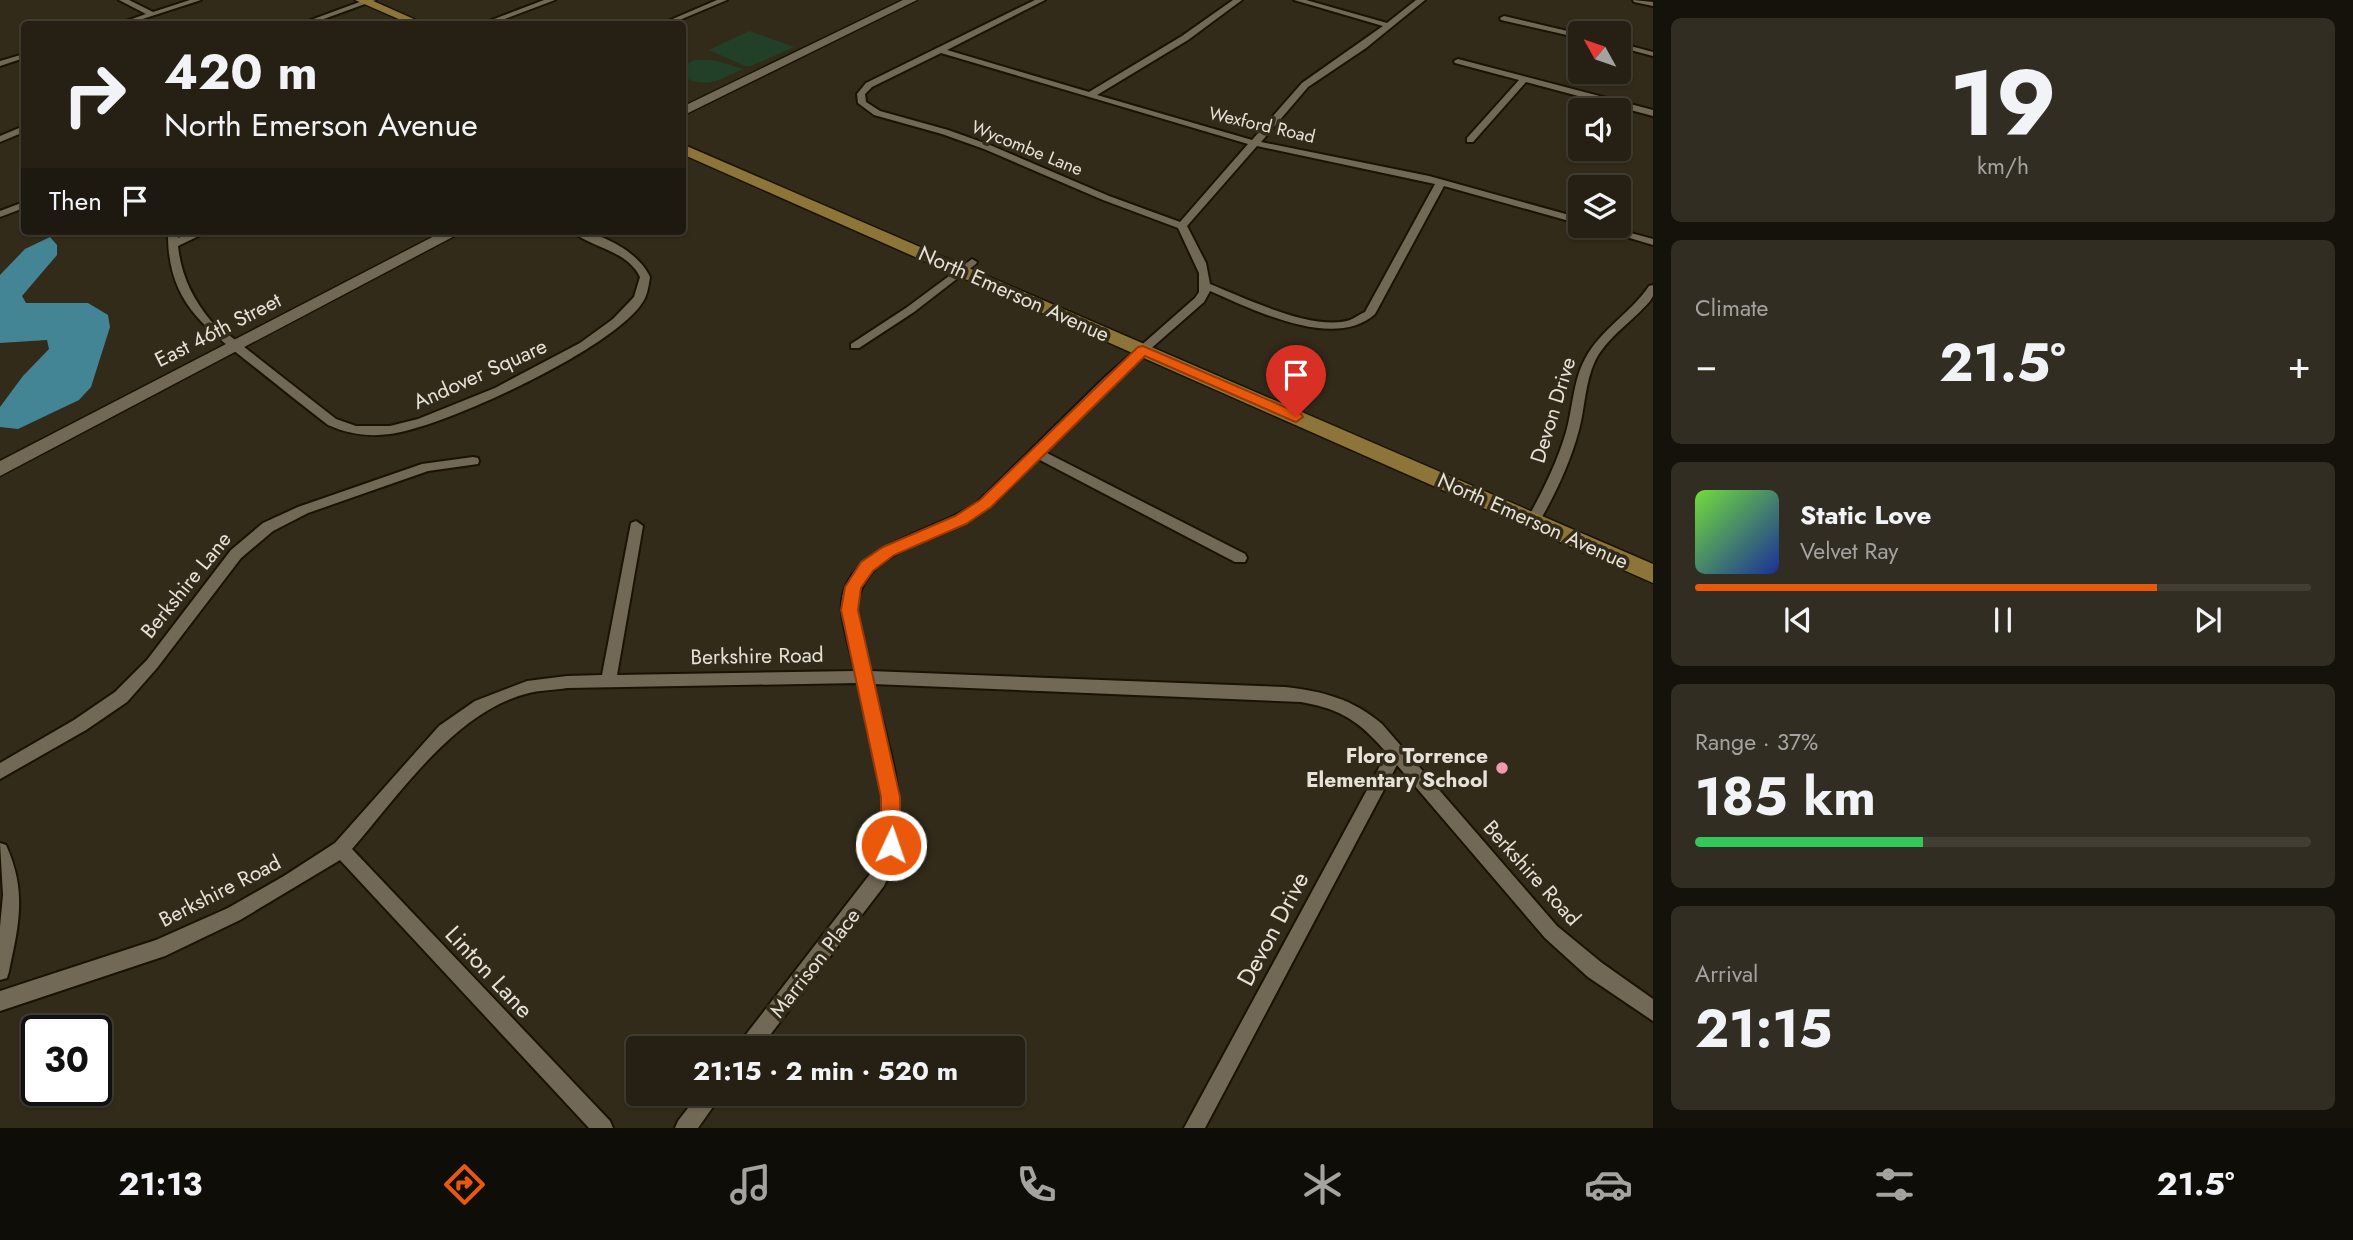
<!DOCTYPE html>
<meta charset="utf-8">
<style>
:root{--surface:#262014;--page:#322d22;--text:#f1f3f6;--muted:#a4a3a0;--line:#423e34;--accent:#ea580c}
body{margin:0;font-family:Jost,sans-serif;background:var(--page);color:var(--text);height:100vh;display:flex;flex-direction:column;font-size:26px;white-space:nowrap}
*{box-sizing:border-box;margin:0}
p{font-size:23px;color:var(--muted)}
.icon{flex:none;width:38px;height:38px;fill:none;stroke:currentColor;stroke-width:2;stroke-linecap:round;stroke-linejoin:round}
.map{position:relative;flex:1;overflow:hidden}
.drawer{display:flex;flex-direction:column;gap:18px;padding:18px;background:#15120b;width:700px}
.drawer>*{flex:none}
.guide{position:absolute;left:21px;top:21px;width:665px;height:214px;border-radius:7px;box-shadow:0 2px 5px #0004,0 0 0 2px var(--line);background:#262014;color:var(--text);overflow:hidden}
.needle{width:46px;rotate:310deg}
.fabs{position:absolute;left:1568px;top:21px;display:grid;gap:14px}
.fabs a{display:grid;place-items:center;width:63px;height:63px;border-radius:7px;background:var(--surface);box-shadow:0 2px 5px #0004,0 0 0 2px var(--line);font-size:35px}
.speed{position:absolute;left:21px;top:1015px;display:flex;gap:14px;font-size:35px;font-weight:700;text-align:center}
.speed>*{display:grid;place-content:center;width:91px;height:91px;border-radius:50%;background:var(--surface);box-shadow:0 2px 5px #0004,0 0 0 2px var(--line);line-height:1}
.speed .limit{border:4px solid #111;border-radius:10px;background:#fff;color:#111}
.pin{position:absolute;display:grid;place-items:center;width:60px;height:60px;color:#fff;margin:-72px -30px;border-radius:50% 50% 50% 0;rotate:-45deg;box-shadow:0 0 7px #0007}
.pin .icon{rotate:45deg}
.me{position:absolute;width:77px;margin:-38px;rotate:3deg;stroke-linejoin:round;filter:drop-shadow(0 0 5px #0008)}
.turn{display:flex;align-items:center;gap:24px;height:147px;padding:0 28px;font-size:32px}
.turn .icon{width:91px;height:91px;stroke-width:2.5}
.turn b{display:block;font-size:49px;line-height:60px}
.then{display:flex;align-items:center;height:66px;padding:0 28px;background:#0003;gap:14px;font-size:26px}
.big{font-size:52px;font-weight:700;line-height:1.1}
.drawer .tile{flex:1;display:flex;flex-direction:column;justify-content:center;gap:10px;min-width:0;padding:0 24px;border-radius:10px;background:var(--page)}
.drawer .dial{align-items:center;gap:0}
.dial b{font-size:91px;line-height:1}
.song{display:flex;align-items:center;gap:21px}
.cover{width:84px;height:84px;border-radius:10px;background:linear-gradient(135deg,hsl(100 70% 55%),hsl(230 70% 35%))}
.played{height:7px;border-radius:4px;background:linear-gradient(90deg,var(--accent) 75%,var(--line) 75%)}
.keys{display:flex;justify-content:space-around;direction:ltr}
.heat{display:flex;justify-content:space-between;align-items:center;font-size:38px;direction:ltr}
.charge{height:10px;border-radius:5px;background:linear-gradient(90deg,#34c759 37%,var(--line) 0)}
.trip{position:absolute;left:626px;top:1036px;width:399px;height:70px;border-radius:7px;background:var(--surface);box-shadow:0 2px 5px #0004,0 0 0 2px var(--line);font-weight:700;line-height:70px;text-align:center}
.tab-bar{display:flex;height:112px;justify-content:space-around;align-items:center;background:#0f0d08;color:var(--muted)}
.tab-bar .icon{width:49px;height:49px}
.tab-bar .selected{color:var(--accent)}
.tab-bar b{font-size:32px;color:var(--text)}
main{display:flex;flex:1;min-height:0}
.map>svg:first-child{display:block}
.green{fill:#224028}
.water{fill:#438595}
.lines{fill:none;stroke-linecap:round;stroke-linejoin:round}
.street-casing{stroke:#1a1304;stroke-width:4}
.secondary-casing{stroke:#1a1304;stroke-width:3}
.primary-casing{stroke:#1a1304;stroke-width:3}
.street{fill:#716955;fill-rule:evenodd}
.secondary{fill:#716955;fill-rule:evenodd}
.primary{fill:#8d7439;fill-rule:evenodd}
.route{fill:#ea580c;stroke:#983908;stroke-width:2}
.poi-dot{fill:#f29aad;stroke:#322b1a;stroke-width:2.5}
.labels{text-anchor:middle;stroke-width:7;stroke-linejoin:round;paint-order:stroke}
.far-street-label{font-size:18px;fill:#e7e2d7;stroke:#322b1a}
.street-label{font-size:21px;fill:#e7e2d7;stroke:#322b1a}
.poi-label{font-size:21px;font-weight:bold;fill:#e7e2d7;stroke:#322b1a;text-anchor:end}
.near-street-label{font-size:24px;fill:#e7e2d7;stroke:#322b1a}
</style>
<main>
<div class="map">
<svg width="1653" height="1128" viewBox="0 0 1653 1128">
<rect width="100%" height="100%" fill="#322b1a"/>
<g class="green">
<polygon points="749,31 794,47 751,66 745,66 709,50"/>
<path d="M694,60H714L743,69C718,80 709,89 683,77V66Z"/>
</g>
<polygon class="water" points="50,237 57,245 57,255 22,296 26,303 88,303 108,315 110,327 91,387 79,400 18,429 0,427 0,407 23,376 49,349 47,340 0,343 0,275 25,249"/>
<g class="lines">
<g class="street-casing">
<g id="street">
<polygon points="119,0 129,0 153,12 190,0 201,0 127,24 118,24 146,14"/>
<polygon points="365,0 376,0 310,24 300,24"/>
<polygon points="544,0 555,0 491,24 481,24"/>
<polygon points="717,0 727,0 670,24 661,24"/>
<path d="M1035,0H1045L947,50L1089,92L1182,36L1233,0H1242L1188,40L1097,95L1252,140L1302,83L1383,26L1294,0H1306L1387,23L1416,0H1425L1366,48L1308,87L1261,142L1429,176L1580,218V224L1444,186L1375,314C1334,351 1252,309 1210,291L1204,302L1123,373L1045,452L1245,554L1247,558L1245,562H1235L1038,459C1014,482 994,507 965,523C926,545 861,552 857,608C855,625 866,654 870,671L1285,687C1322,691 1353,699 1382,724L1557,926L1602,963L1653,999V1021L1588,977L1545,938L1397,765L1205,1128H1184L1387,753C1360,722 1342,709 1301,702L873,684C888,749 918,822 884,886L760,1048H738L741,1041L877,865L883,838V797L858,683L567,688C555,690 541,690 529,693C455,711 400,794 352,849L610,1121L613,1128H589L340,860L240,920L165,956L0,1011V991L156,940L228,908L284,876L335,843L439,726L475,701L527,681L567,676L602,675L631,523L636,521L643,526L617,675L855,671C851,652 844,632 842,612C836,547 937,532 977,503L1104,378L1195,298L1199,292V273L1178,228L1103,200L984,149L942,134L874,115L858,103L857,94L866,83ZM941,53L1248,144L1180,222L1109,196L990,145L948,130L880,111L866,102L865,94L872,87ZM1257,146L1435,184L1365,312C1360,314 1355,318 1350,320C1314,332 1245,298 1210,284L1206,263L1187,226Z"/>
<polygon points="1633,0 1653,2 1653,6 1634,2"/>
<polygon points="1504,16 1580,34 1580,38 1501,20 1500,18"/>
<polygon points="1619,43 1653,52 1653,56 1619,47"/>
<polygon points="24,54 24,58 0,66 0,61"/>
<polygon points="1458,59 1653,110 1653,116 1526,82 1473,142 1467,142 1467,138 1519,80 1455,63 1454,61"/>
<polygon points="24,126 24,132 0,142 0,136"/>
<polygon points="24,202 24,208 0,217 0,211"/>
<polygon points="1590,226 1605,226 1653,239 1653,245"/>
<path d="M168,231H178V238L195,231H209L178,246C181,275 192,298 211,321L336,419L356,426H390L418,419L495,388L580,343L613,319L634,297L640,277C627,250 592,248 571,231C599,231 638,251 650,277C649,283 648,292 645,298C623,345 442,428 390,434C368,437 348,434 328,425C302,405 277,385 252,365C202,325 167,301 168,231Z"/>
<polygon points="972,259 977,262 976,264 914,312 859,348 851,348 851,344 906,308"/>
<path d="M1653,285V296L1650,301C1633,321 1607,337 1595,361C1585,382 1585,407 1579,430C1570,463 1555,495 1538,524H1528L1526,521C1542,493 1557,463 1566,432C1573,408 1573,381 1585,359C1600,330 1631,313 1649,286Z"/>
<polygon points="473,457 478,458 479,461 478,464 428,471 308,513 273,531 241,558 157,668 127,702 86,730 0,779 0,763 74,720 115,692 147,660 231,550 263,523 298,507 422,464"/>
<path d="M0,843L6,845C27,891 19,924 9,971L7,978L0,980V927L3,895Z"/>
<polygon points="699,1094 722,1094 698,1128 675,1128 678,1121"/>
</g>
</g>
<g class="secondary-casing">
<g id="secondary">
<polygon points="903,0 917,0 682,116 682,107"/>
<polygon points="444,231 464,231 0,476 0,461"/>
</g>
</g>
<g class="primary-casing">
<g id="primary">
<polygon points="355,0 371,0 425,24 410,24"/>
<polygon points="682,144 1653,564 1653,583 682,154"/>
</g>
</g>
<use href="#street" class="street"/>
<use href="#secondary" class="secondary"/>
<use href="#primary" class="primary"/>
</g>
<polygon class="route" points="1143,346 1301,414 1303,417 1296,422 1291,420 1145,356 991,507 966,524 894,555 873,571 861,588 858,610 900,797 901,845 898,852 891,855 884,852 881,845 881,797 841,610 845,587 861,562 883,547 955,516 980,500 1138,347"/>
<circle class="poi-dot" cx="1502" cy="768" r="7"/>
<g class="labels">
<g class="far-street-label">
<text transform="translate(1262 125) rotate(13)" y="6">Wexford Road</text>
<text transform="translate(1027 148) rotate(22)" y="6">Wycombe Lane</text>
</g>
<g class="street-label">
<text transform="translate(1014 294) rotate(24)" y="7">North Emerson Avenue</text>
<text transform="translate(218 330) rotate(-27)" y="7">East 46th Street</text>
<text transform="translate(480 374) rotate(-24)" y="7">Andover Square</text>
<text transform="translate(1553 410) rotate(-73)" y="7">Devon Drive</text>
<text transform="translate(1533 521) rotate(24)" y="7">North Emerson Avenue</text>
<text transform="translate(186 585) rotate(-51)" y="7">Berkshire Lane</text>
<text transform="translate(757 656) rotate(-1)" y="7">Berkshire Road</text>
<text transform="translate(1532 873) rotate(48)" y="7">Berkshire Road</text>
<text transform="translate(220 891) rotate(-27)" y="7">Berkshire Road</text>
<text transform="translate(815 963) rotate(-52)" y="7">Marrison Place</text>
</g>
<g class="poi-label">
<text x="1488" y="763">Floro Torrence<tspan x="1488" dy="24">Elementary School</tspan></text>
</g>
<g class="near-street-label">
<text transform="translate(1273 929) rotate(-62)" y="8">Devon Drive</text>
<text transform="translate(489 972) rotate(47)" y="8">Linton Lane</text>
</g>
</g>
</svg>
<div class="fabs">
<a><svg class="needle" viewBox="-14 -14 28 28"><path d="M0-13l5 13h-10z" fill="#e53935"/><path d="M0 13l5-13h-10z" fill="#a4a3a0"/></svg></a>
<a><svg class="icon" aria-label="sound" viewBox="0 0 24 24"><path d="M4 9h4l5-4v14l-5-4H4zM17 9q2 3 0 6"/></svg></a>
<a><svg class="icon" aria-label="layers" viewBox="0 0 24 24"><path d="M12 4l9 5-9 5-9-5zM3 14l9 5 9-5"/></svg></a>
</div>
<div class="speed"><div class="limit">30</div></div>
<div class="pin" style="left:1296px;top:417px;background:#d93025"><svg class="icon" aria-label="arrive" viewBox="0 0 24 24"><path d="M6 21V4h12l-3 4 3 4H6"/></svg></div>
<svg class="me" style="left:891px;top:845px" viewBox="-20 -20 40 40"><circle r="17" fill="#ea580c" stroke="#fff" stroke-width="3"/><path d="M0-11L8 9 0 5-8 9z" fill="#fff"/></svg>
<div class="trip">21:15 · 2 min · 520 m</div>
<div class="guide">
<div class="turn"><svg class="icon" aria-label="right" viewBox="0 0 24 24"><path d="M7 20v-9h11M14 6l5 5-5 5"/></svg><div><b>420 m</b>North Emerson Avenue</div></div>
<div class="then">Then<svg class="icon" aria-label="arrive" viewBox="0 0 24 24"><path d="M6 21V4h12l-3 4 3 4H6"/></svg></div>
</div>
</div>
<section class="drawer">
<div class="tile dial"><b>19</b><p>km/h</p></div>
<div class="tile"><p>Climate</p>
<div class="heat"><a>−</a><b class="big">21.5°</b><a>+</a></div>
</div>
<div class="tile">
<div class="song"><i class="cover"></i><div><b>Static Love</b><p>Velvet Ray</p></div></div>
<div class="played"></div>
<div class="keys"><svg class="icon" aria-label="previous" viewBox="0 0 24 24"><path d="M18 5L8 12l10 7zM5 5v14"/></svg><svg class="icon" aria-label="pause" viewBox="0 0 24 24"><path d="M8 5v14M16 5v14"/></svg><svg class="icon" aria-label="next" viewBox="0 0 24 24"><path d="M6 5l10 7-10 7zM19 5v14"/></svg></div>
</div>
<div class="tile"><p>Range · 37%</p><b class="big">185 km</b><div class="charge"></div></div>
<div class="tile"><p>Arrival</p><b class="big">21:15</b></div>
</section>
</main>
<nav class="tab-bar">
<b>21:13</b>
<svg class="icon selected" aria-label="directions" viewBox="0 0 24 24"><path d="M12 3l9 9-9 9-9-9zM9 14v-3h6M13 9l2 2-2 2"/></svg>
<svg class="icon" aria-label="music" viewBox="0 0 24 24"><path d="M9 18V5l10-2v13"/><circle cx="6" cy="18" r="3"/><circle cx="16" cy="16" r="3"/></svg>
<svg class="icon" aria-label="phone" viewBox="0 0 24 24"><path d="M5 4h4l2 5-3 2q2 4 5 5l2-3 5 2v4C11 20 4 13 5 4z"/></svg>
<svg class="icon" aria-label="climate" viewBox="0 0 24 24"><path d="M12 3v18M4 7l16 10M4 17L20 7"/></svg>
<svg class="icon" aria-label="car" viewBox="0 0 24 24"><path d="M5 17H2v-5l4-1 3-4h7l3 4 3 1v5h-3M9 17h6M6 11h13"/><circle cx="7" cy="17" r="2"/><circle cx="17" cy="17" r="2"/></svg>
<svg class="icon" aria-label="filters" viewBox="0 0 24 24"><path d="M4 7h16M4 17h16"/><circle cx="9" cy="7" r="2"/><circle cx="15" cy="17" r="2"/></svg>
<b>21.5°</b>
</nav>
